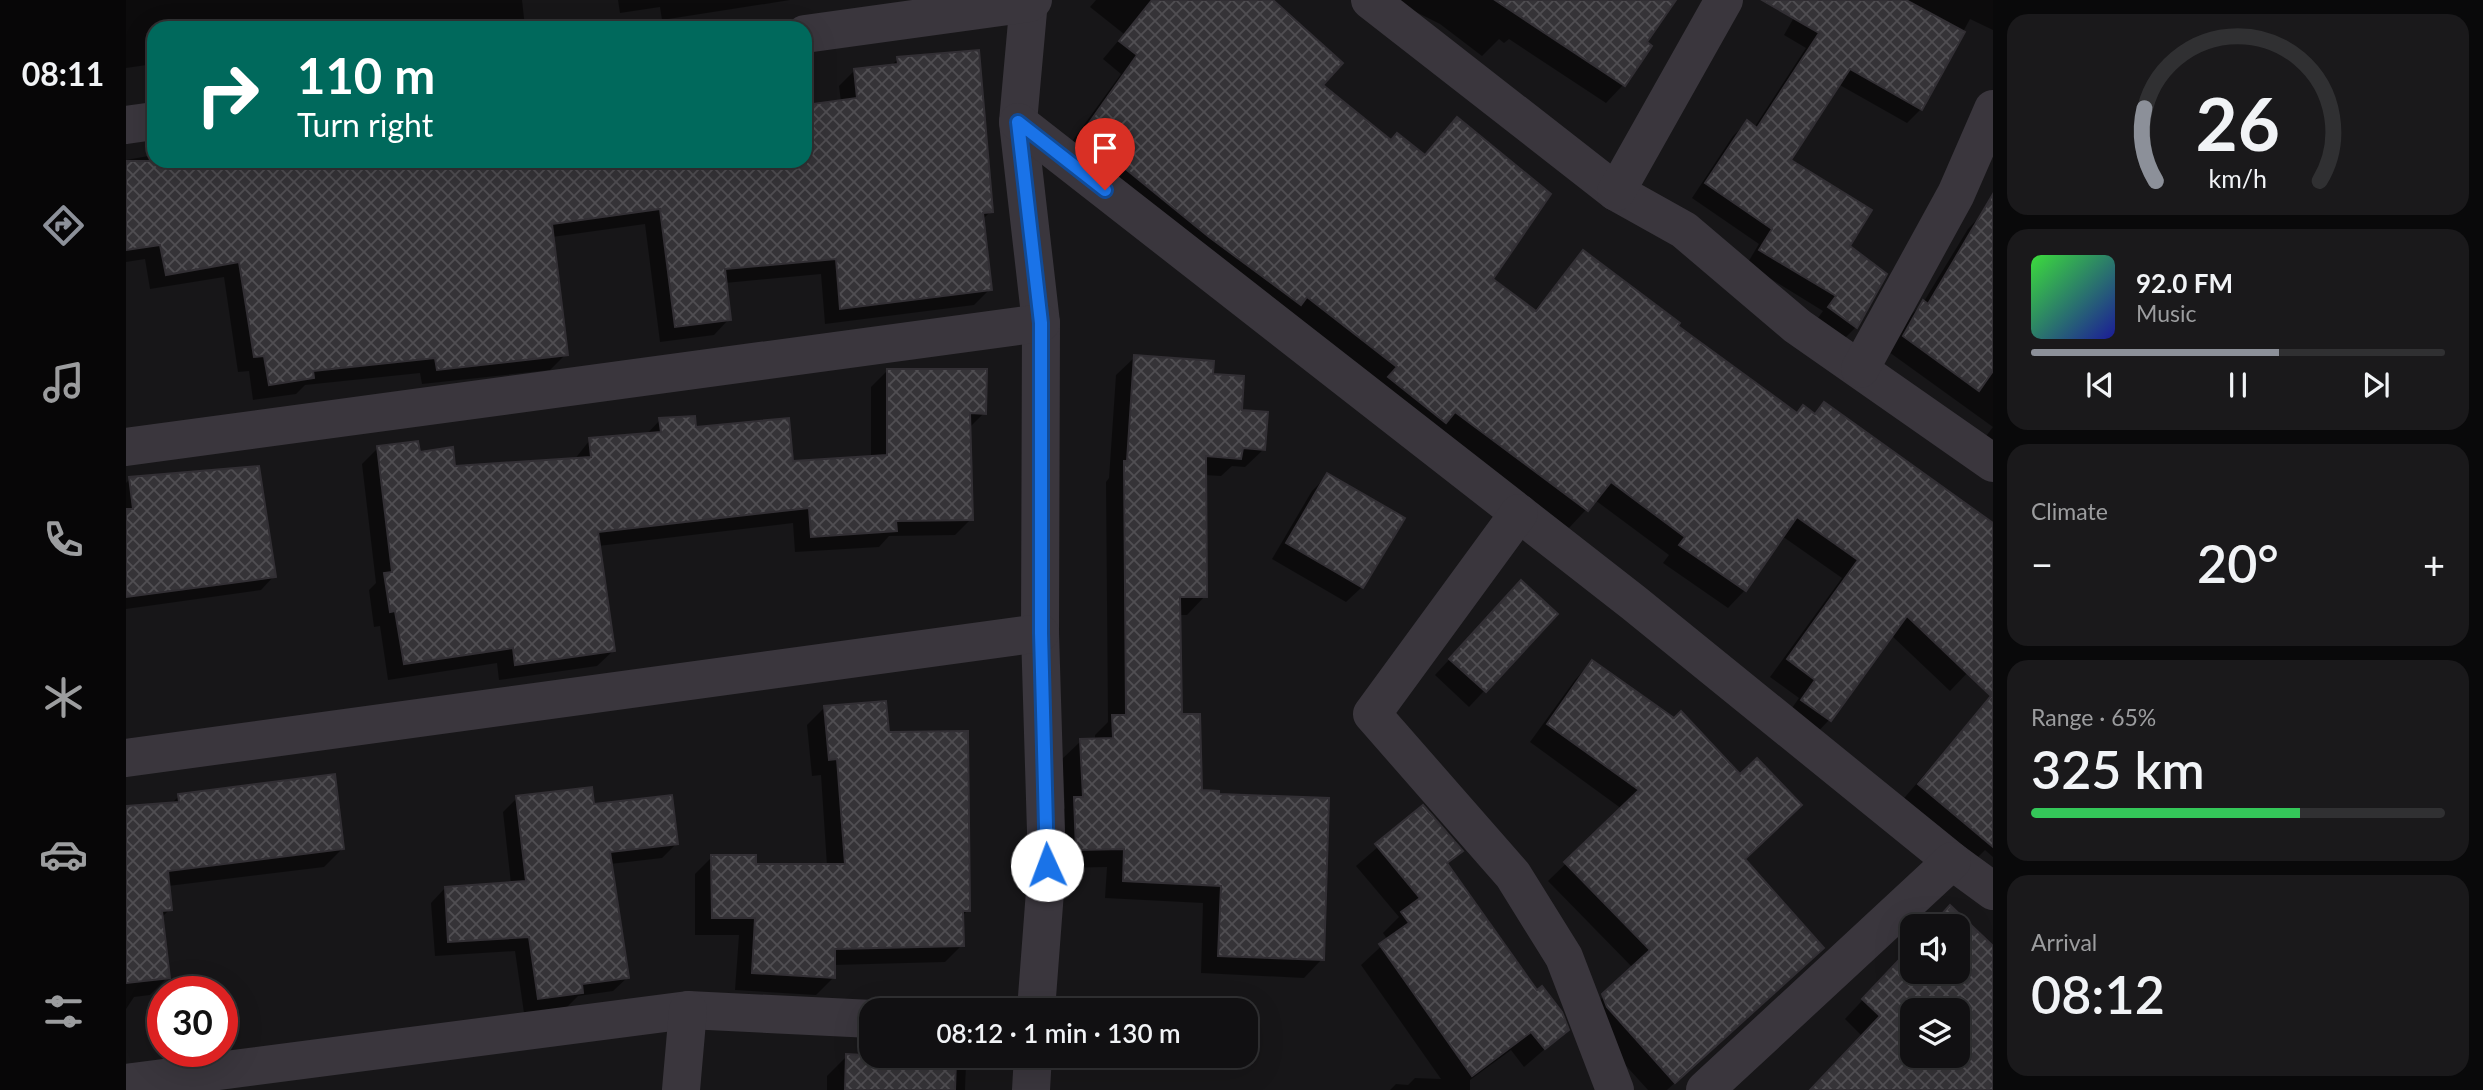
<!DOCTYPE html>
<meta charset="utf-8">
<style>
:root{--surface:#111012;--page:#1a191b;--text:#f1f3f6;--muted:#9c9d9f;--line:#303032;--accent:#8c9099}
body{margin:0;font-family:Lato,sans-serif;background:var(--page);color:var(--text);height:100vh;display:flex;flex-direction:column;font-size:26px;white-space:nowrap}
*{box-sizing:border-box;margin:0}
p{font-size:23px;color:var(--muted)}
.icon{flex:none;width:38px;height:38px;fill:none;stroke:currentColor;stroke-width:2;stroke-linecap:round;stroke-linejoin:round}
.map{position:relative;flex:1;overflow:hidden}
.drawer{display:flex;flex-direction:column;gap:14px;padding:14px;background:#09090a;width:490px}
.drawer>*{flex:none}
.banner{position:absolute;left:21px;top:21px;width:665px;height:147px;border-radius:21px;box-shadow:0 7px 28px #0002,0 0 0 2px var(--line);background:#00695c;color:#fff;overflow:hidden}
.fabs{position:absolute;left:1774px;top:914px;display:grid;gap:14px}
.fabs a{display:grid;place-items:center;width:70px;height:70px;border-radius:14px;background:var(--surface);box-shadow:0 7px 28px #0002,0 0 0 2px var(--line);font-size:35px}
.speed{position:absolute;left:21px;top:976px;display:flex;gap:14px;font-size:35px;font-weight:700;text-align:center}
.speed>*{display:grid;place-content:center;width:91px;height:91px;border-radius:50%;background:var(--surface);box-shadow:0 7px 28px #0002,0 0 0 2px var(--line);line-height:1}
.speed .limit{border:10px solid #d22;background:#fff;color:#111}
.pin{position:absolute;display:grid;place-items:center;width:60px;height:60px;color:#fff;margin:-72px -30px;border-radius:50% 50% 50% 0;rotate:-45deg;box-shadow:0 0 7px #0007}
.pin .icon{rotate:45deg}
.me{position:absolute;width:77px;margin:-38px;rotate:358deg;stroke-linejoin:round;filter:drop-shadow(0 0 5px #0008)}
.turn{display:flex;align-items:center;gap:24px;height:147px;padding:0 35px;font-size:32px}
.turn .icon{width:91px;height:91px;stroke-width:2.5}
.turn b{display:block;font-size:49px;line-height:60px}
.big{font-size:52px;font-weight:600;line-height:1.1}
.drawer .widget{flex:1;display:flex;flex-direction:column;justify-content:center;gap:10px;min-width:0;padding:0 24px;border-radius:21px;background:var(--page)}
.drawer .dial{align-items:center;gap:0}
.dial svg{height:182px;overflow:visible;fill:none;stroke:var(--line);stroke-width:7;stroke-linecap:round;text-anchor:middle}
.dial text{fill:var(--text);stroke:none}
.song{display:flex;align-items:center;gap:21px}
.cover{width:84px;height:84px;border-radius:10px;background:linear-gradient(135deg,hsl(120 70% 55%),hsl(240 70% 35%))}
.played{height:7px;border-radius:4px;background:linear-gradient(90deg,var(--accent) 60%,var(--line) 60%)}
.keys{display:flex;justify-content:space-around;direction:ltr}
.heat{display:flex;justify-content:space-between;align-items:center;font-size:38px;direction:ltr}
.charge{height:10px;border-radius:5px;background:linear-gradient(90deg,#34c759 65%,var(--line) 0)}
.trip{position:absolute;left:733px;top:998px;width:399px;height:70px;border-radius:21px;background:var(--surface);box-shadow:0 7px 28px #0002,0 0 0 2px var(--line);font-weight:600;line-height:70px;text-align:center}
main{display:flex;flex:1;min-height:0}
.menu{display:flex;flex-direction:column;width:126px;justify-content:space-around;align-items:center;background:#070607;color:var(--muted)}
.menu .icon{width:49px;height:49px}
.menu .selected{color:var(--accent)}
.menu b{font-size:32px;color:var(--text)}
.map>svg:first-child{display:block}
.shadow{fill:#0007;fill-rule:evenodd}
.building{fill:url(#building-cross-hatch);stroke:#322f34;stroke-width:2;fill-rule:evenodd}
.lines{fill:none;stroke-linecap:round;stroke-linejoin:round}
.minor{stroke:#3a363d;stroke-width:38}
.route-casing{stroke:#114b97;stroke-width:18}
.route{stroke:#1a73e8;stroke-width:12}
</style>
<main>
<nav class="menu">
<b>08:11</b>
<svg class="icon selected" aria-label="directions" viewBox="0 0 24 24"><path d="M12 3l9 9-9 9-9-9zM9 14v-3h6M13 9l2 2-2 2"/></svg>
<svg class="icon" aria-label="music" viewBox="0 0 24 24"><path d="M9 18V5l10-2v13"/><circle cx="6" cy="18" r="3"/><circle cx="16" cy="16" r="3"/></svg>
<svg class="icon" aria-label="phone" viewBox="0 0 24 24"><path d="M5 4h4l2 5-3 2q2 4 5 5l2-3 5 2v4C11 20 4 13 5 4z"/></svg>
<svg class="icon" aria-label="climate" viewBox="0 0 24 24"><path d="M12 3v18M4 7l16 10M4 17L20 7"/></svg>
<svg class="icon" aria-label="car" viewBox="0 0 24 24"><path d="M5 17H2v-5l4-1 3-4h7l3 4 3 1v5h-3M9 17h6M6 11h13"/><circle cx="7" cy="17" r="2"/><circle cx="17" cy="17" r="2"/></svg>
<svg class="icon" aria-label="filters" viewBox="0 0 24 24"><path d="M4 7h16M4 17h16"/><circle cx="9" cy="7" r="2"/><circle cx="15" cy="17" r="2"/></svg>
</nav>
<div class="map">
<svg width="1867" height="1090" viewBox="0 0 1867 1090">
<defs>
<pattern id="building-cross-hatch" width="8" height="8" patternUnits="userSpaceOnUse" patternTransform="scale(1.75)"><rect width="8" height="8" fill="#353337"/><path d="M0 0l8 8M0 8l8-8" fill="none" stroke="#504e52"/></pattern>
</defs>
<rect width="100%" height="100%" fill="#171618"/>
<g class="shadow">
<polygon points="0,0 396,0 399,27 28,28 28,64 0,68"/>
<polygon points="492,0 664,0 536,20 534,7 494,13"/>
<polygon points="970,0 1145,0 1195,86 1264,142 1297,156 1331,119 1365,280 1408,311 1458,252 1549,326 1670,414 1688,415 1698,405 1867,646 1824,691 1765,635 1703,720 1686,738 1659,718 1673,698 1644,677 1716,578 1656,536 1619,590 1602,608 1537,563 1543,555 1469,500 1443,528 934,158 995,74 977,59 998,34 964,7"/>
<polygon points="1266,0 1547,0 1519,43 1524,46 1497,85 1480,103 1383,39 1378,43 1373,39 1356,56 1314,24"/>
<polygon points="1661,0 1867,0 1867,30 1844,19 1795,109 1781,123 1712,84 1662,161 1722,246 1730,327 1716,341 1689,322 1697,311 1621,264 1633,244 1566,198 1607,136 1621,122 1628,128 1680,48 1658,35 1674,7"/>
<polygon points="772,59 865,211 856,220 864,289 848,305 699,324 695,274 599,283 603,319 588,335 534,342 519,224 426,237 440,354 424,370 296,384 294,373 179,385 170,394 127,400 123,371 112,372 98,277 24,289 19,259 0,262 0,160 28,155 28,161 679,161 679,106 715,102 713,86 729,70 765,66"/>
<polygon points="1867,209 1867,455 1854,444 1867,427 1763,352 1782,318 1797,303 1842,229 1857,213"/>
<polygon points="1009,357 1085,375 1138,449 1119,467 1106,466 1095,476 1078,475 1079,596 1061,615 1052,615 1054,716 1075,792 1196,959 1178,978 1075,973 1077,903 979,898 981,867 932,868 931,817 939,808 936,759 955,741 969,741 969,735 982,722 980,482 983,478 990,375"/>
<polygon points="761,371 858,413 842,429 845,519 829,535 763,536 753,547 669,552 667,523 472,546 488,650 471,666 373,680 371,663 262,680 254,626 248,627 243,590 250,583 236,464 252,448 293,454 328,468 448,460 464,440 520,435 534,420 666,463 745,458 745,387"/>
<polygon points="1202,475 1236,587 1220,602 1146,559 1186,491"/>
<polygon points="4,479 148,576 135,590 0,609 0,483"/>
<polygon points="1380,598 1430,614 1343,707 1309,675"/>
<polygon points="1466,662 1617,859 1677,965 1541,1090 1522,1090 1463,1025 1459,1014 1507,968 1422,881 1496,809 1404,742 1449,680"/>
<polygon points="1867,694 1867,857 1859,850 1846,863 1774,803"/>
<polygon points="698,708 762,734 842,910 835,917 836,945 819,962 707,965 707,978 690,995 609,990 613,935 569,935 569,874 586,857 629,866 701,866 695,775 686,776 681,725"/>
<polygon points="53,796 216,849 198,867 42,886 44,909 35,918 42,977 24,995 8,997 0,1009 0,808 44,805"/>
<polygon points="391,798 550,844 536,858 484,864 502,977 487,991 452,996 441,1007 398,1013 389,951 309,956 305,903 319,888 385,884 377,812"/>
<polygon points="1297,808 1334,851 1320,865 1441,1030 1398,1067 1385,1050 1344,1080 1344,1090 1264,1090 1270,1084 1282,1085 1289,1078 1315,1079 1235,965 1262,940 1257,933 1273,917 1230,866"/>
<path d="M1824,908L1867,948V1090H1686L1736,1036L1719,1019L1787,946V971H1832V926ZM1787,1010H1832V1055H1787Z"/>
<polygon points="721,1056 840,1062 839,1090 701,1090 701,1076"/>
</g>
<g class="building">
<polygon points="1026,0 1147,0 1217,63 1197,85 1265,140 1271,133 1299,155 1331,117 1425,194 1367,279 1410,311 1457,250 1554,323 1552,326 1671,413 1677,405 1689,414 1698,402 1867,523 1867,847 1792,784 1865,696 1781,616 1705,721 1675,700 1689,680 1661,659 1732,560 1671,517 1620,591 1553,545 1559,537 1485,482 1462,511 1329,412 1320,423 1262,377 1271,367 1181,297 1175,305 1083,237 991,162 986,168 951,140 1011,55 993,41"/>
<polygon points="1369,0 1550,0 1521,42 1526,46 1499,86"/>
<polygon points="1636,0 1780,0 1839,32 1796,110 1724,69 1665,160 1746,210 1724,246 1761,274 1731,328 1702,307 1710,296 1633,250 1646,229 1579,183 1621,120 1631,128 1693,33"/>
<polygon points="853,50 867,212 857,213 866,290 714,309 710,259 599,269 605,320 549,327 534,209 426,224 442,355 311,370 309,358 187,371 188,378 143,385 138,356 128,357 113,262 40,275 34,245 0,250 0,161 679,161 679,105 731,98 728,69 772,64 771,57"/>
<polygon points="1867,194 1867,371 1853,391 1777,336 1797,300 1802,304"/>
<polygon points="1008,355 1088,361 1087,374 1118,376 1116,410 1142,412 1139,450 1117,448 1115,459 1080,456 1081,597 1054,597 1056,714 1074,714 1076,790 1093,791 1093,794 1203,798 1198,960 1092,956 1095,886 997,881 998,849 950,850 948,797 957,797 954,739 987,738 986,715 1000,715 998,461 1001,461"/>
<polygon points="761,369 861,369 860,414 844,413 847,520 770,521 771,531 685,537 683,508 472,532 489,651 389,665 387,648 278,664 269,611 264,612 258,573 266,572 251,446 292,441 294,452 327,447 329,466 465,457 463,438 535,432 533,418 569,416 570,427 663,418 667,461 761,455"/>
<polygon points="133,466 150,577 0,597 0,509 7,509 3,477"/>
<polygon points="1201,473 1279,518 1237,588 1160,543"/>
<polygon points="1395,580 1432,614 1360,692 1323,659"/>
<polygon points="1466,660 1548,718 1555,711 1614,774 1631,758 1676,805 1619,859 1698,948 1549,1083 1481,1007 1476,994 1524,950 1438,862 1513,790 1421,724"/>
<polygon points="760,701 763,732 842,731 844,911 837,911 838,946 709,949 709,978 626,973 629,918 586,918 585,855 630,855 630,864 719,864 711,759 703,760 698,706"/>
<polygon points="209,774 218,849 42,871 46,910 36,911 44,978 0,983 0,806 53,802 52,794"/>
<polygon points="466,787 468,804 546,795 552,844 484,852 503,978 456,984 457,993 412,999 403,937 322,942 319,887 400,881 390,796"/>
<polygon points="1297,805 1337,851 1321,863 1411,990 1416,986 1436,1012 1443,1030 1419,1049 1405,1032 1346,1076 1253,944 1283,923 1275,912 1294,898 1249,844"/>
<path d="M1824,905L1867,946V1090H1684L1754,1016L1736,999L1787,945V971H1832V926H1805ZM1787,1010H1832V1055H1787Z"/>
<polygon points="720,1054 830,1060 829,1090 719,1090"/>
</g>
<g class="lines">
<g class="minor">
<polyline points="903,0 892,122 915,323 914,633 921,865 910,1010"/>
<polyline points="1244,0 1490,192 1558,230 1671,326 1867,463"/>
<polyline points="679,34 903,3 907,0"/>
<polyline points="892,122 1508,603 1826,861 1867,891"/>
<polyline points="0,125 28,121"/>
<polyline points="1490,192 1598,0"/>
<polyline points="1734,369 1830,194 1867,109"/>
<polyline points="0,447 915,323"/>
<polyline points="1393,513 1246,714 1387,875 1438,957 1489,1090"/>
<polyline points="0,758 914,633"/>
<polyline points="0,1083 562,1010 746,1019"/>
<polyline points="555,1090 562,1010"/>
<polyline points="905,1090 907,1055"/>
<polyline points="1579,1090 1826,861"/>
</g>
</g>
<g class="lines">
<g class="route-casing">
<polyline id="route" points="921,865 915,633 915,323 892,122 979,190"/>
</g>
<use href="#route" class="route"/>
</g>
</svg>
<div class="fabs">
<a><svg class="icon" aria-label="sound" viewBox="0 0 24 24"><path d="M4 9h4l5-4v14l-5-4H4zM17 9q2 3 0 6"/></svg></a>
<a><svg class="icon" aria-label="layers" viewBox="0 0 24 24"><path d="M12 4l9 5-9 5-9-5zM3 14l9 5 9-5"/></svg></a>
</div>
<div class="speed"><div class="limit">30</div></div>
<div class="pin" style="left:979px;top:190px;background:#d93025"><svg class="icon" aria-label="arrive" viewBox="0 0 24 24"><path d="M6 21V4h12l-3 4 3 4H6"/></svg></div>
<svg class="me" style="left:921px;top:865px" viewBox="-20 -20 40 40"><circle r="19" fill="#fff"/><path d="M0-13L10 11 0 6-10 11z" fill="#1a73e8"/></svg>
<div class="trip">08:12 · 1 min · 130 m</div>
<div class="banner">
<div class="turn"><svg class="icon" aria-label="right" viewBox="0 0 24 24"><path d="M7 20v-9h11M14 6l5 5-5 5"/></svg><div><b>110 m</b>Turn right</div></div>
</div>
</div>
<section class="drawer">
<div class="widget dial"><svg viewBox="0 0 100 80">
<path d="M14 69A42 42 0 1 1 86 69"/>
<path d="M14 69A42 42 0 0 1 9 37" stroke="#8c9099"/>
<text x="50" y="56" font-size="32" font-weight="700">26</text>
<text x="50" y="72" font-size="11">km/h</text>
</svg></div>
<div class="widget">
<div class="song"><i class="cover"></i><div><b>92.0 FM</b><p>Music</p></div></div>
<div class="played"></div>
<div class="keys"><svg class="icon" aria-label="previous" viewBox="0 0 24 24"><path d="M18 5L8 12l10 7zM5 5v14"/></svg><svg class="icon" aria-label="pause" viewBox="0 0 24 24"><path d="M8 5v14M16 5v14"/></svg><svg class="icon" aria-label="next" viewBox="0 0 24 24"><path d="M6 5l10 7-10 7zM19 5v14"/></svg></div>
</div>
<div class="widget"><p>Climate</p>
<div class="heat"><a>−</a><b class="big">20°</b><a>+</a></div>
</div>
<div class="widget"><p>Range · 65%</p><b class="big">325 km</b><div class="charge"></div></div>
<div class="widget"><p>Arrival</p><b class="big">08:12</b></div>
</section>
</main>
